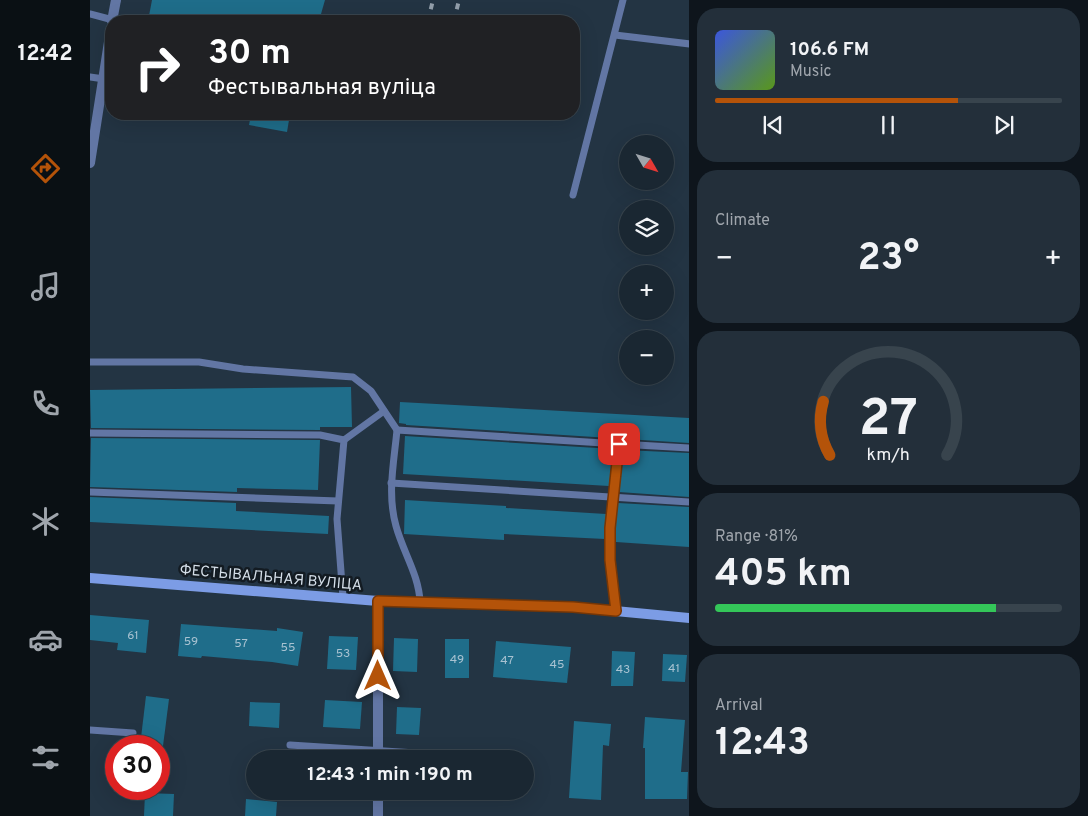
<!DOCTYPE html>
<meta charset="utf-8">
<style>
:root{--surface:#1a2732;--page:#232f3a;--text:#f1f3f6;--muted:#9fa5ac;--line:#38444d;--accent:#b45309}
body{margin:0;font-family:Overpass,sans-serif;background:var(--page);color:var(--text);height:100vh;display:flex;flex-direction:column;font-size:19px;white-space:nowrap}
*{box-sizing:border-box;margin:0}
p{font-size:16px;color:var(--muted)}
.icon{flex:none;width:28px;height:28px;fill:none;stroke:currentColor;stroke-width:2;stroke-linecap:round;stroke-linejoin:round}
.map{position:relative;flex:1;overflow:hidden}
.sheet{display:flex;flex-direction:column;gap:8px;padding:8px;background:#0e151c;width:399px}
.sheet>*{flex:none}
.hud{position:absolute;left:15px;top:15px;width:475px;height:105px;border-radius:20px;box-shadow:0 5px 20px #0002,0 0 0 1px var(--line);background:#202124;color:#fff;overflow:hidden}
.needle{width:32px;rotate:129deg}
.controls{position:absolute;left:529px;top:135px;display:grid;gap:10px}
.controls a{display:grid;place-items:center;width:55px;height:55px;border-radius:50%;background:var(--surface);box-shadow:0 5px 20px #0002,0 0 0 1px var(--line);font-size:25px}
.speed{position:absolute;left:15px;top:735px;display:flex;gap:10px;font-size:25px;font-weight:700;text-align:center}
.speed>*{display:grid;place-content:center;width:65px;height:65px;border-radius:50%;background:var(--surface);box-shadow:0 5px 20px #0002,0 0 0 1px var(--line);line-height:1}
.speed .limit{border:8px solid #d22;background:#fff;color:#111}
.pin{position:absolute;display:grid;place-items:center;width:42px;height:42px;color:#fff;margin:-21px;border-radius:10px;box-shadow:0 2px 8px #0006}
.me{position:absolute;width:55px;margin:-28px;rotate:0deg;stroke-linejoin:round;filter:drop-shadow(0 0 4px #0008)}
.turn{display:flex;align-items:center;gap:18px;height:105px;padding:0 20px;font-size:22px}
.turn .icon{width:65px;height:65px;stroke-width:2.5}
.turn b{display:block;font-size:35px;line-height:42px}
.big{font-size:38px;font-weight:700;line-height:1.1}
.sheet .card{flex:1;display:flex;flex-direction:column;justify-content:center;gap:8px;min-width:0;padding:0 18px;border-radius:20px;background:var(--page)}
.sheet .dial{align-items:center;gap:0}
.dial svg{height:130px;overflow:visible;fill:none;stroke:var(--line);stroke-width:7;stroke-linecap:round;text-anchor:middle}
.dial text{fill:var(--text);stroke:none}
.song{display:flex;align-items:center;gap:15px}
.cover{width:60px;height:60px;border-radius:8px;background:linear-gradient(135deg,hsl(230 70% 55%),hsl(90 70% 35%))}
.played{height:5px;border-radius:2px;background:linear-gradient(90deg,var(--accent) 70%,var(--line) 70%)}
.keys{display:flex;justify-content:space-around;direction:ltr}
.heat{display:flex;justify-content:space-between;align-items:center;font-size:28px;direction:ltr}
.charge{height:8px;border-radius:4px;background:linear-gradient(90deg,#34c759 81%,var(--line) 0)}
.trip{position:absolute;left:156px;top:750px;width:288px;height:50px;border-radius:25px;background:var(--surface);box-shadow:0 5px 20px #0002,0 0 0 1px var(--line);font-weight:700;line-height:50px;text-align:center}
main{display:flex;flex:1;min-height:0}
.tabs{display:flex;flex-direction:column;width:90px;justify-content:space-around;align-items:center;background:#0a1014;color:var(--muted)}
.tabs .icon{width:35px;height:35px}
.tabs .selected{color:var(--accent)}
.tabs b{font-size:22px;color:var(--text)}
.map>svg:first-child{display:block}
.building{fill:#1f6d8a}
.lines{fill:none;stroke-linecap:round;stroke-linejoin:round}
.lane{stroke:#6276a4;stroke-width:7}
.street{stroke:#6276a4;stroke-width:10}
.secondary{stroke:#7c9ce5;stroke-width:10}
.rail{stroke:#929eaa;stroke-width:4;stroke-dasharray:6 6;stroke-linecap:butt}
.route-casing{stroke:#753606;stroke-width:12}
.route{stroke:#b45309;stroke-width:9}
.labels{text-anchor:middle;stroke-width:5;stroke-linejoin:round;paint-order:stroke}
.number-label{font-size:12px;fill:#a8c2d1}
.street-label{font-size:15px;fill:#d5dfe9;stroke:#131b22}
</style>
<main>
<nav class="tabs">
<b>12:42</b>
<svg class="icon selected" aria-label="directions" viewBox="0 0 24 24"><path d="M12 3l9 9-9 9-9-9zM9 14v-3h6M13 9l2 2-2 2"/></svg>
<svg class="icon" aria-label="music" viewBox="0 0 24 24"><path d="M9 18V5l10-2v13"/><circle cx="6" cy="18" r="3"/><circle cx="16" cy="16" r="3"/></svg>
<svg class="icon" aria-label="phone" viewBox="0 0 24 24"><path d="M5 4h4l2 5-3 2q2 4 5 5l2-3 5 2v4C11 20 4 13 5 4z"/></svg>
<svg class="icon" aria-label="climate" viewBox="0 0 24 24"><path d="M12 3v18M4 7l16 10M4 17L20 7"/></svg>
<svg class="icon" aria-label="car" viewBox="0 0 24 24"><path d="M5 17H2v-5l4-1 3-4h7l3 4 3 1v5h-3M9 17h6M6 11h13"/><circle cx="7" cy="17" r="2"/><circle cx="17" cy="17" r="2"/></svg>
<svg class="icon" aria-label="filters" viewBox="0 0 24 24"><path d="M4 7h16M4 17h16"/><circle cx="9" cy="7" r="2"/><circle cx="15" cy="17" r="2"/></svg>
</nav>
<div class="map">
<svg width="600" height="816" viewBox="0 0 600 816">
<rect width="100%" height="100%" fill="#233443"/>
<g class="building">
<polygon points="62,0 235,0 229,21 58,21"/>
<polygon points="161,114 200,114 197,132 159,125"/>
<polygon points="261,387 262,427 230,427 230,430 1,428 0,390"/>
<polygon points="310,402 600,418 600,443 316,425 316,424 309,423"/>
<polygon points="315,436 523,449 519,486 313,474"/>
<polygon points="1,438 230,440 228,490 147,488 147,492 0,487"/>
<polygon points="534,450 600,453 600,497 529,492"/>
<polygon points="0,497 146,503 146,511 239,516 238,534 0,522"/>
<polygon points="315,500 416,506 416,508 516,514 515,539 414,534 414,540 314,534"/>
<polygon points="528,503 600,507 600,547 526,542 525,528"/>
<polygon points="0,615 59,620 56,653 27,650 28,643 0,640"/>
<polygon points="91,624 187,631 187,628 213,632 208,666 182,662 112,656 111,658 88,656"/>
<polygon points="239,636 268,637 266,670 237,669"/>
<polygon points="304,638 328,639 327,672 303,671"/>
<rect x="355" y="639" width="24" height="39"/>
<polygon points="406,641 481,647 477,683 403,677"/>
<polygon points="522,651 545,652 543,686 521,686"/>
<polygon points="573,654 597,655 595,682 572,681"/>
<polygon points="56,696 79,699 73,746 50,746"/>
<polygon points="235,700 272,702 270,729 233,727"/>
<polygon points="160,702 190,703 189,728 159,726"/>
<polygon points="307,707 331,708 329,735 306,734"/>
<polygon points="555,717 595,720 591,772 598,772 597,799 555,799 555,748 553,748"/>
<polygon points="484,721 521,724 519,746 513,745 511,800 479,798"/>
<polygon points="55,793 84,794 83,816 54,816"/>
<polygon points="156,799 187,802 186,816 155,816"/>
</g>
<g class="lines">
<g class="lane">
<polyline points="0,14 23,20"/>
<polyline points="525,35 600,44"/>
<polyline points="0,77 14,79"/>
<polyline points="483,195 533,0"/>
<polyline points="0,362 109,362 153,369 263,377 281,391 307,430"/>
<polyline points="0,433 230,435 254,440 247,519 253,598"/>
<polyline points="254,440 294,411"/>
<polyline points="529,444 600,448"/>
<polyline points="301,483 600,502"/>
<polyline points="0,492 248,501"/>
<path d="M330,602C329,575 313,552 306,526C297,494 304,462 307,430L529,444L520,528V561L526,611"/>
<polyline points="0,730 43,733"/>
<polyline points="200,745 373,756"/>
</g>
<g class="street">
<polyline points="22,21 26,0"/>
<polyline points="0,163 21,29"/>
<polyline points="288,759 288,601"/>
<polyline points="288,816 288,791"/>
</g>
<polyline class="secondary" points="0,578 288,601 483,607 600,618"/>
<g class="rail">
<polyline points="338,21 343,0"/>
<polyline points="364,21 369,0"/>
</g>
</g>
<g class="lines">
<g class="route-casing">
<polyline id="route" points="288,676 288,601 483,607 526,611 520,560 520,528 529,444"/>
</g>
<use href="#route" class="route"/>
</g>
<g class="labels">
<g class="number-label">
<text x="43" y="639">61</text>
<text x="101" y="645">59</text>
<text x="151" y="647">57</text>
<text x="198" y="651">55</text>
<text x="253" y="657">53</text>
<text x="367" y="663">49</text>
<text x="417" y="664">47</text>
<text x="467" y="668">45</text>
<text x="584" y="672">41</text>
<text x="533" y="673">43</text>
</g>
<g class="street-label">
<text transform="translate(181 577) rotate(5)" y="5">ФЕСТЫВАЛЬНАЯ ВУЛІЦА</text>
</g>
</g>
</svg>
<div class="controls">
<a><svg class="needle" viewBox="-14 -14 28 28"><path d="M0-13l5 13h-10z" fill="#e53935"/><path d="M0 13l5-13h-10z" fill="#9fa5ac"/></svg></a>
<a><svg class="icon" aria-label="layers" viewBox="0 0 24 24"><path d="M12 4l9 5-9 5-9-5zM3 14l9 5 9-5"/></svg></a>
<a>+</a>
<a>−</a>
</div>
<div class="speed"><div class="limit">30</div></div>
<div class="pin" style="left:529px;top:444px;background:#d93025"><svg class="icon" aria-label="arrive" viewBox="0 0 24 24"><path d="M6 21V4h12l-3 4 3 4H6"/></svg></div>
<svg class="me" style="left:288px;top:676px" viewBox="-20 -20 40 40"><path d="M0-17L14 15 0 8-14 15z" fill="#b45309" stroke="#fff" stroke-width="4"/></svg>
<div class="trip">12:43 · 1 min · 190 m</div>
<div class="hud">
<div class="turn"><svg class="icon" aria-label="right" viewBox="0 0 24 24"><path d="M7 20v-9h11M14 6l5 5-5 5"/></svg><div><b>30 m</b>Фестывальная вуліца</div></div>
</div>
</div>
<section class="sheet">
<div class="card">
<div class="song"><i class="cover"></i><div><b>106.6 FM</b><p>Music</p></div></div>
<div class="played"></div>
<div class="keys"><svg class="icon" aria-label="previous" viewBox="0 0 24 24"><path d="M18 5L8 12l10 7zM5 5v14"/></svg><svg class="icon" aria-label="pause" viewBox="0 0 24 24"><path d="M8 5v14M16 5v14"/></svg><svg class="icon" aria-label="next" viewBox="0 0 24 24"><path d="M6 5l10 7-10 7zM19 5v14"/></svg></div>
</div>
<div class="card"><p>Climate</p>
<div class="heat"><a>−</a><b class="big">23°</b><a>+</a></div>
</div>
<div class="card dial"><svg viewBox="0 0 100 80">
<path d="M14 69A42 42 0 1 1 86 69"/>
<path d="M14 69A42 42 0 0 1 10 36" stroke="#b45309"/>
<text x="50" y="56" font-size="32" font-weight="700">27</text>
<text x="50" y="72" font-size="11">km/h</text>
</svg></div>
<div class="card"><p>Range · 81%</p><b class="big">405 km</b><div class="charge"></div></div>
<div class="card"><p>Arrival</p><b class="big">12:43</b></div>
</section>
</main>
